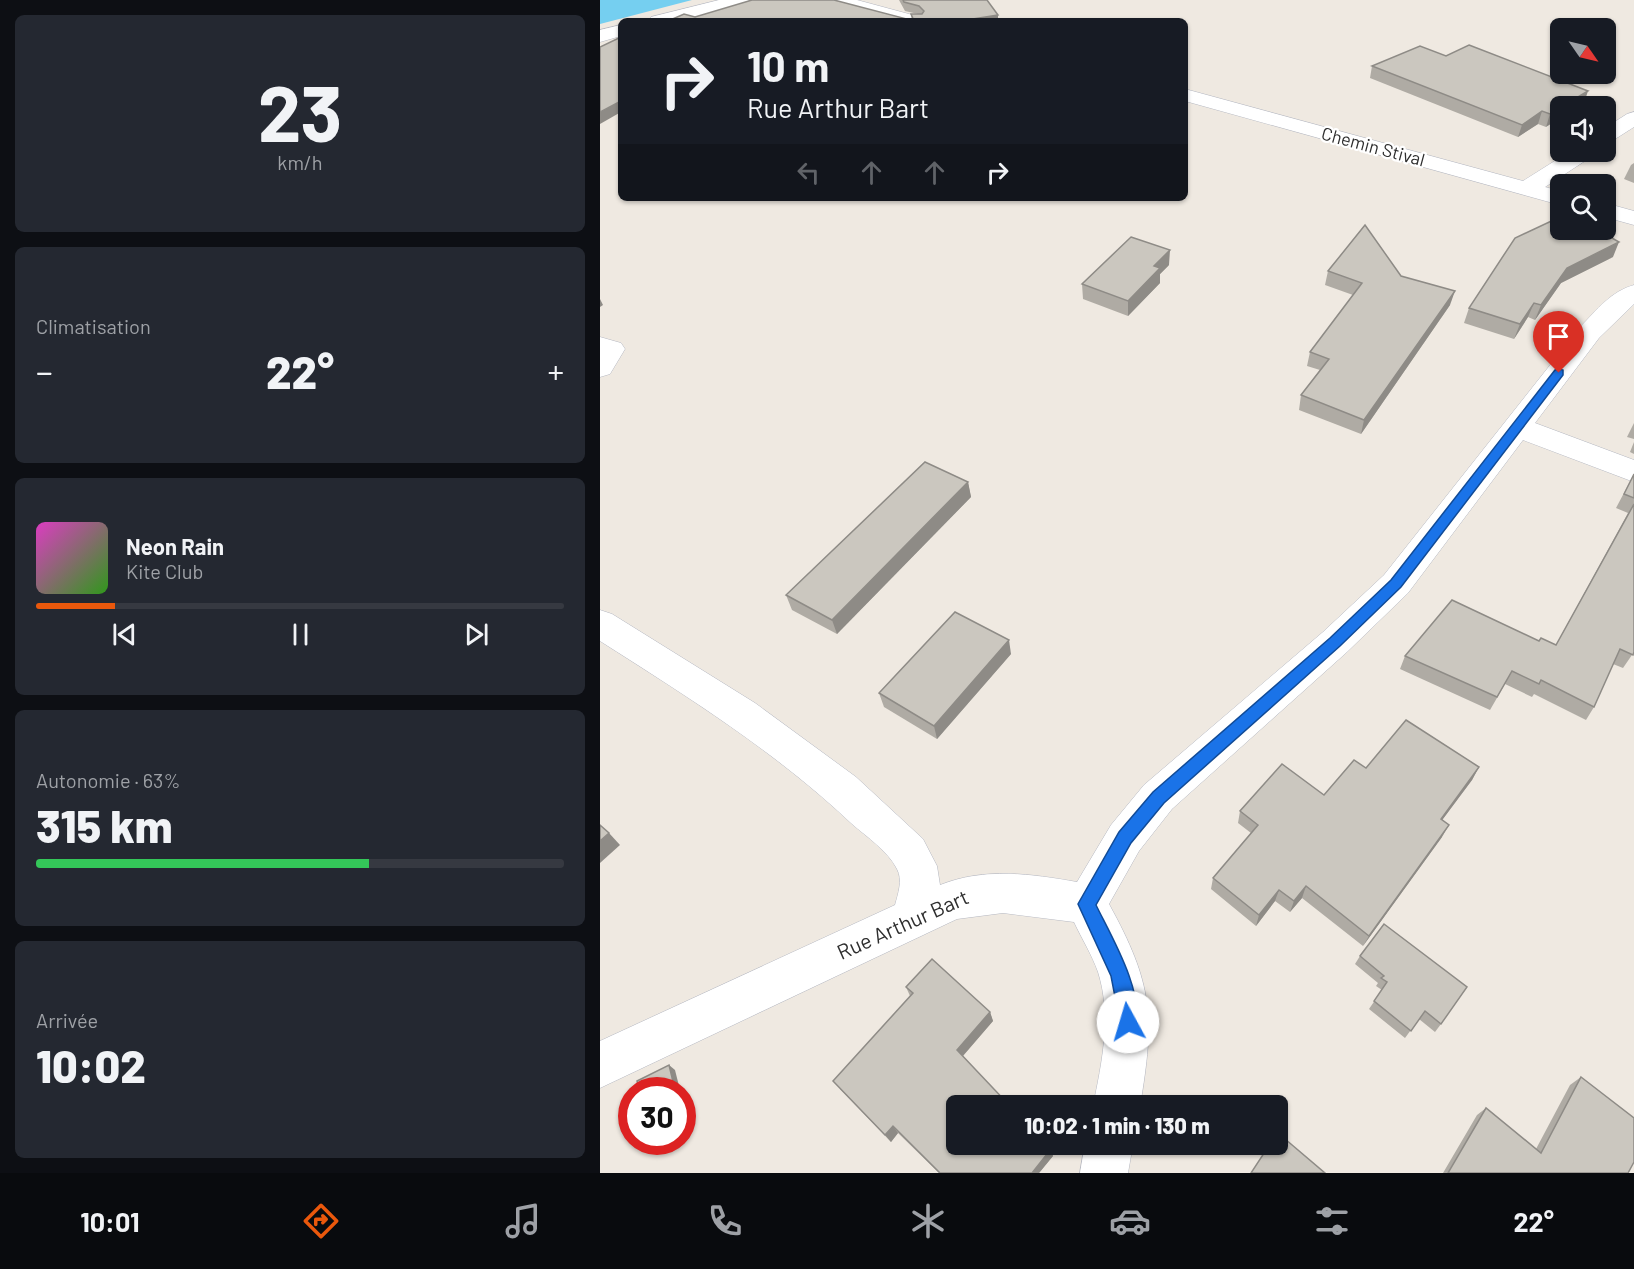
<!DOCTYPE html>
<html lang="fr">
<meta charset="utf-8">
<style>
:root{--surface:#171b24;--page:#242831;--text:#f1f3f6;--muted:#9ea1a6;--line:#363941;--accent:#ea580c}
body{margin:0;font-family:Barlow,sans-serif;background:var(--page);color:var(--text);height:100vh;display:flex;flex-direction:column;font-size:22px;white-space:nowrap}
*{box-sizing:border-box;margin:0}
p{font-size:20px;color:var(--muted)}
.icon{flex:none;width:33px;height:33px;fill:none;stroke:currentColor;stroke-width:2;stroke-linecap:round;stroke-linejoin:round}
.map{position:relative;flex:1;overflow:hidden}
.details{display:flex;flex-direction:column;gap:15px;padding:15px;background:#0d0f14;width:600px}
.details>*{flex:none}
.banner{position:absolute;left:18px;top:18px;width:570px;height:183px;border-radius:9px;box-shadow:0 2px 4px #0004;background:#171b24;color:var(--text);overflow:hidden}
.needle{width:39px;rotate:124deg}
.controls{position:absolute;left:950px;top:18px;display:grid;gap:12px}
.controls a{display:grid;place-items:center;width:66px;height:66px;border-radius:9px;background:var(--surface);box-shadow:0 2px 4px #0004;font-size:30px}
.speed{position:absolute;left:18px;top:1077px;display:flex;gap:12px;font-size:30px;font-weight:700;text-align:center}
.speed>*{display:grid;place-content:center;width:78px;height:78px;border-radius:50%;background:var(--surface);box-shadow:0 2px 4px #0004;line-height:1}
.speed .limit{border:9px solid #d22;background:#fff;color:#111}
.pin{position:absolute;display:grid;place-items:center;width:51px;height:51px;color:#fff;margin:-62px -26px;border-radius:50% 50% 50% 0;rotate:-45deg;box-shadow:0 0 6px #0007}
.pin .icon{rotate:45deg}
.me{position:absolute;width:66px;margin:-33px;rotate:354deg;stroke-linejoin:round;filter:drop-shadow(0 0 4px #0008)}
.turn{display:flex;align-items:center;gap:21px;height:126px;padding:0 30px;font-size:27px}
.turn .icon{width:78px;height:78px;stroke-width:2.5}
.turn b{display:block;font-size:42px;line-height:51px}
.lanes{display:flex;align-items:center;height:57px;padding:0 30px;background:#0003;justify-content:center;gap:30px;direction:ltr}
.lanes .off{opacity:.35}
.big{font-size:45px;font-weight:800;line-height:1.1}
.details .card{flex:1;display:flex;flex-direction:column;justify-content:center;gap:9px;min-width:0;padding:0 21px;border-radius:9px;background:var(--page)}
.details .dial{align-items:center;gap:0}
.dial b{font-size:78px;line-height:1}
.song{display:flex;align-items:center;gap:18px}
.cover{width:72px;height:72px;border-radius:9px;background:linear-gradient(135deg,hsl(310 70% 55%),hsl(110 70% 35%))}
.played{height:6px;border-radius:3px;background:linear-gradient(90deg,var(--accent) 15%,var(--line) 15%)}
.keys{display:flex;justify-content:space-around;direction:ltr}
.heat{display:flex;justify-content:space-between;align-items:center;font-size:33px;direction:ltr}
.charge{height:9px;border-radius:4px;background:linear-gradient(90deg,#34c759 63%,var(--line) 0)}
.trip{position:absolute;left:346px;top:1095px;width:342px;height:60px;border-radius:9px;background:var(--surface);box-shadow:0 2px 4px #0004;font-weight:800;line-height:60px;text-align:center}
.menu{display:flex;height:96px;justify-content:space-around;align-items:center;background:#090b0e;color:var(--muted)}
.menu .icon{width:42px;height:42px}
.menu .on{color:var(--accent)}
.menu b{font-size:27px;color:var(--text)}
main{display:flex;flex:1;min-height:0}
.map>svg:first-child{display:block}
.water{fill:#75cff0}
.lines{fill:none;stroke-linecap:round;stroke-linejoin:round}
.minor-casing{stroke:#b4b7c1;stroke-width:1}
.minor{fill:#fff;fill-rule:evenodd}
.wall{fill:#afaba4}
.shaded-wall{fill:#8e8b86}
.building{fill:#cbc7bf;stroke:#8e8b86;stroke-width:1.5}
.route{fill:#1a73e8;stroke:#114b97;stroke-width:1.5}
.labels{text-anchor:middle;stroke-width:4.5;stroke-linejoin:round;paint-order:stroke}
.far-street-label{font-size:18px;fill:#2e2e2e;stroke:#fff}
.street-label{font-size:21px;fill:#2e2e2e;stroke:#fff}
</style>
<main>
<section class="details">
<div class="card dial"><b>23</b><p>km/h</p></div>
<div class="card"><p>Climatisation</p>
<div class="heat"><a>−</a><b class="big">22°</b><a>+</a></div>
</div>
<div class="card">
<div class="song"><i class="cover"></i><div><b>Neon Rain</b><p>Kite Club</p></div></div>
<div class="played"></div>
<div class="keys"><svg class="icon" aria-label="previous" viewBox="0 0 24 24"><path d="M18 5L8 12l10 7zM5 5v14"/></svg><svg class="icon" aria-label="pause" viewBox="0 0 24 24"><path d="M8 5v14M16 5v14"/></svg><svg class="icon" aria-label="next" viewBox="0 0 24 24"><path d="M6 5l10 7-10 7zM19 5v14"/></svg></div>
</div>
<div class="card"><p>Autonomie · 63%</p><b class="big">315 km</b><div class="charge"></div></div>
<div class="card"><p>Arrivée</p><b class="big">10:02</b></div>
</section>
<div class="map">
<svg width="1034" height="1173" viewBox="0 0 1034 1173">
<rect width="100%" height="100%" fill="#efe9e1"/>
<polygon class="water" points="0,0 92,0 0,24"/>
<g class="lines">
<g class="minor-casing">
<g id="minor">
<polygon points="119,0 149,0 146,4 78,21 48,21 51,17"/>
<polygon points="228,0 257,0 320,17 323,21 294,21 231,4"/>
<polygon points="21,25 21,36 0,42 0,30"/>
<polygon points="585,89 923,181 969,152 994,152 991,157 945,187 960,191 960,205 585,101"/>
<polygon points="1034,112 1034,127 1012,141 1005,143 1005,128 1027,114"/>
<polygon points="1005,203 1034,211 1034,225 1005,217"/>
<path d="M1034,285V304L999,338L935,423L1034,460V482L923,440L808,593L747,652L572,809L539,851L509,904C553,984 555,1017 540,1106H493C502,1062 512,1016 498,972C492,955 482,939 474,922L403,913L357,919L0,1088V1041L295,905C298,894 303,880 297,869C288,851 267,837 252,824C176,752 88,697 0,641V610L12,614L155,703L256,777L323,839L337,866L340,885C385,867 431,874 477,882L511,825L544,785L723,632L784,575L981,326C997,310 1011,291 1034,285Z"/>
<polygon points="0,337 21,343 25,349 10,374 0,377"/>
<polygon points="485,1144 533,1144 528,1173 480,1173"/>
</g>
</g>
<use href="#minor" class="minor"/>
</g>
<g class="wall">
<polygon points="299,0 387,0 398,21 68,21 95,17 312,20 311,14 318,14 305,11"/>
<polygon points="846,56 984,103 979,106 960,106 946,127 938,124 918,137 770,78 772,66"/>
<polygon points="1034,163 1034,183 1024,179 1031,165"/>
<polygon points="1013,257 961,283 935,320 928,317 914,339 864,323 869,308"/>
<polygon points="569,265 560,274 560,283 528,316 483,299 482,284"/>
<polygon points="728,271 801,276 850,305 761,434 699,410 701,395 720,370 707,366 710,352 753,295 725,285"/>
<polygon points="1034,423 1034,439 1027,437"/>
<polygon points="1034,442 1034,454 1030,452"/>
<polygon points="1034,474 1034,652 1023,668 1013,664 994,707 986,720 934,694 932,697 905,684 890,710 800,669 805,656 939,641 956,645 1028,513 1016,508"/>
<polygon points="368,482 371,497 237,634 192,610 186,595"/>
<polygon points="411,654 337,739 284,707 279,693"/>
<polygon points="879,767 872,780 842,820 842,837 763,946 702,898 690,912 675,901 656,926 611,889 613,878 651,833 638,823 640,811 724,795 766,768"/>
<polygon points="760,956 841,1024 835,1032 819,1019 805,1038 769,1009 782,990 776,986 778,983 755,964"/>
<polygon points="306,987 390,1012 393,1021 363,1056 453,1156 439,1173 339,1173 298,1133 291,1142 240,1089 310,996"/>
<polygon points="981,1077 1028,1173 843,1173 877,1115 886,1108 936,1149 970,1085"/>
</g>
<g class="shaded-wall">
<polygon points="398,15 398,21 360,21"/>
<polygon points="988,91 984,103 979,106 963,106"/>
<polygon points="21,101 21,112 0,124 0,112"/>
<polygon points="960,109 960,118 946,127 950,114"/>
<polygon points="942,111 938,124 918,137 922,125"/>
<polygon points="1019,242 1013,257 961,283 935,320 941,305 967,268"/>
<polygon points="570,250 569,265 560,274 560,283 528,316 528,301 554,266"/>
<polygon points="855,291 850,305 761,434 764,420"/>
<polygon points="0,299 3,305 0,307"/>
<polygon points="934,303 928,317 914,339 920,324"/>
<polygon points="368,482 371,497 237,634 232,620"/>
<polygon points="409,640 411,654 337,739 334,726"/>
<polygon points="879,767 872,780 834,831 841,819"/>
<polygon points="849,825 842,837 763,946 769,936"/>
<polygon points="9,833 20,845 0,863 0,841"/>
<polygon points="706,886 702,898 690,912 694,901"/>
<polygon points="679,890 675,901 656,926 659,915"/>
<polygon points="390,1012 393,1021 361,1058 357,1050"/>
<polygon points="69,1065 75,1070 80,1090 75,1090"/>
<polygon points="82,1100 90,1131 82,1135"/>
<polygon points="293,1126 298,1133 291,1142 285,1135"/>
<polygon points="54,1142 68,1142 57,1147 50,1143"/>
<polygon points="451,1149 453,1156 439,1173 432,1173"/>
</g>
<g class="building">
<polygon points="152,0 234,0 314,21 311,14 322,14 324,11 319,6 304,2 303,0 387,0 398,15 360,21 68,21 84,14 95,17"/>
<polygon points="21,37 21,101 0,112 0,47"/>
<polygon points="869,45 988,91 963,106 960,106 960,109 950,114 942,111 922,125 772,66 820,46 846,56"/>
<polygon points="960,217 960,230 998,230 1019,242 967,268 941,305 934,303 920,324 869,308 915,238"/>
<polygon points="765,225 801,276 855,291 764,420 701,395 729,359 710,352 762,283 728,271"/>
<polygon points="531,237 570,250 554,266 560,268 528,301 482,284"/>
<polygon points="325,462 368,482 232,620 186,595"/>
<polygon points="1034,474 1034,498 1024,494"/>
<polygon points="1034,504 1034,652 1033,655 1020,649 994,707 941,680 939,684 912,671 897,697 805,656 852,600 939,641 941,638 956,645"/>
<polygon points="355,612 409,640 334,726 279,693"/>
<polygon points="806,720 879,767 841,819 849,825 769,936 706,886 694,901 679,890 659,915 613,878 658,825 640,811 682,764 724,795 754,760 766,768"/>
<polygon points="0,825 9,833 0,841"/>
<polygon points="784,924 867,987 841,1024 825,1011 811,1031 774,1001 787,982 781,978 784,976 760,956"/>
<polygon points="332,959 390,1012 357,1050 410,1106 357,1106 357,1144 447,1144 451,1149 432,1173 340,1173 293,1126 285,1135 233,1081 313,993 306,987"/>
<polygon points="69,1065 75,1090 39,1090 37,1081"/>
<polygon points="981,1077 1034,1118 1034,1162 1028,1173 848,1173 886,1108 941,1153"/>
<polygon points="678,1133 725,1173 651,1173 670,1144 678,1144"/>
</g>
<path class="route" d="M959,369L963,370V375L801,587L740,646L564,803L531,843L496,905C510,934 547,996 534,1028L528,1031L521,1028L511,976L478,904L519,832L553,792L730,638L791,580L955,370Z"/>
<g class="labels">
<g class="far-street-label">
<text transform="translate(773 147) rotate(15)" y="6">Chemin Stival</text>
</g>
<g class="street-label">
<text transform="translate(303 925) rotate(-24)" y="7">Rue Arthur Bart</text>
</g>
</g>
</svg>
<div class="controls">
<a><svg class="needle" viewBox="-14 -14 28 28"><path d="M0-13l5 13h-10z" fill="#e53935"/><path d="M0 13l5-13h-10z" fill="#9ea1a6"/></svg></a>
<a><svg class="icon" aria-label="sound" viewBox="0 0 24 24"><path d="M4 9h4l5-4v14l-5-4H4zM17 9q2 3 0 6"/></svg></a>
<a><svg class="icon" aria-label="search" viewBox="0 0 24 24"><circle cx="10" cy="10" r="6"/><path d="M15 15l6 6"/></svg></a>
</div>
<div class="speed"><div class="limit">30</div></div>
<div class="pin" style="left:959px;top:373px;background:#d93025"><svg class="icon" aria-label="arrive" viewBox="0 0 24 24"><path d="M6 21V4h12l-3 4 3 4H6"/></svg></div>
<svg class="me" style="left:528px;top:1022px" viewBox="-20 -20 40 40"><circle r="19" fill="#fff"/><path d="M0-13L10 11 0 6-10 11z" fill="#1a73e8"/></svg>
<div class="trip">10:02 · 1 min · 130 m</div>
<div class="banner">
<div class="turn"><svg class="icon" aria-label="right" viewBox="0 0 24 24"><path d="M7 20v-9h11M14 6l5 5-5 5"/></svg><div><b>10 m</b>Rue Arthur Bart</div></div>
<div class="lanes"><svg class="icon off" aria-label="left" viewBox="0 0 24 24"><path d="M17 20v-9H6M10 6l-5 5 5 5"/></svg><svg class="icon off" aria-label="ahead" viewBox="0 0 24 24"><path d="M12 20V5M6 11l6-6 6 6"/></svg><svg class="icon off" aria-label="ahead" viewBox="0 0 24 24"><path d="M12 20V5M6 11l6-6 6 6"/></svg><svg class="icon" aria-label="right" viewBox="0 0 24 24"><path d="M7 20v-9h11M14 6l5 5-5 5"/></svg></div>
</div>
</div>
</main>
<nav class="menu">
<b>10:01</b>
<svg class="icon on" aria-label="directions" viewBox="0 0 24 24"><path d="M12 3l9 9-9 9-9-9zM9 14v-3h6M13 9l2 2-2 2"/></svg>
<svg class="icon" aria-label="music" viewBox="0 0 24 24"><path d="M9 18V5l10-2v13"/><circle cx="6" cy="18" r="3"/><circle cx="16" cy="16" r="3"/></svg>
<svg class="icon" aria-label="phone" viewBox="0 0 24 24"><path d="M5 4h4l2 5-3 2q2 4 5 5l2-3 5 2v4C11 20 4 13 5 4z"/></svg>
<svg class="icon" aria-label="climate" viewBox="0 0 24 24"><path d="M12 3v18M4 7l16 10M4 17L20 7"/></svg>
<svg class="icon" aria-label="car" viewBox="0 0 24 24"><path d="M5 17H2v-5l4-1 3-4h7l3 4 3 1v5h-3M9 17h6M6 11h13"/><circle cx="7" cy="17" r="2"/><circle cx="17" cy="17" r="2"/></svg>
<svg class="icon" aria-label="filters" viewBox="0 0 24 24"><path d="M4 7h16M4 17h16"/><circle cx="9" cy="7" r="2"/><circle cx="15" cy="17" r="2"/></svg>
<b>22°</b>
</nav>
